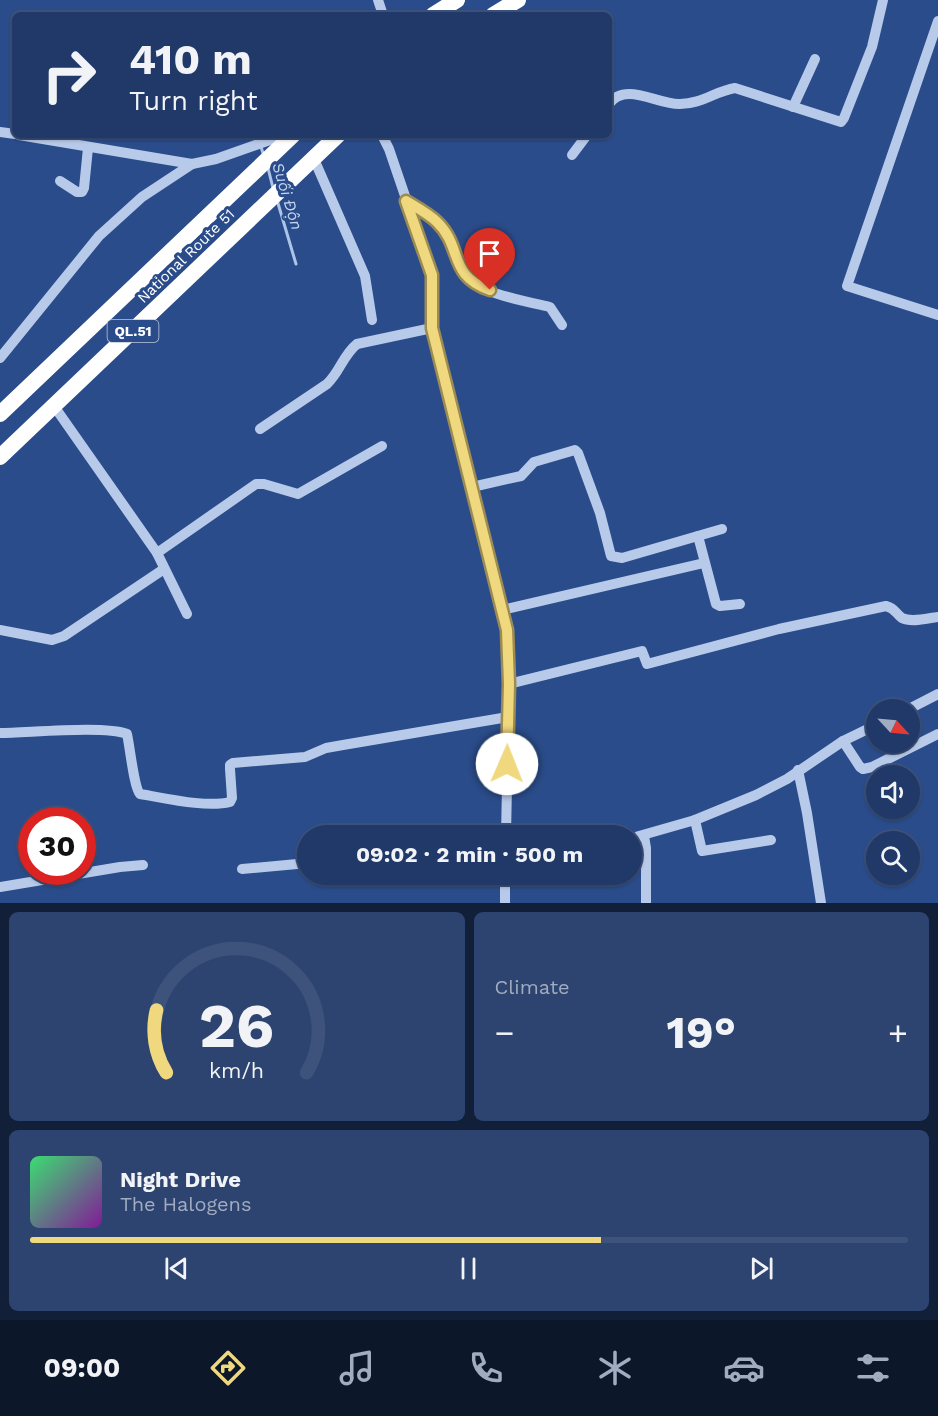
<!DOCTYPE html>
<meta charset="utf-8">
<style>
:root{--surface:#203968;--page:#2d4471;--text:#f1f3f6;--muted:#a2acc0;--line:#3d537c;--accent:#f0d87f}
body{margin:0;font-family:"Work Sans",sans-serif;background:var(--page);color:var(--text);height:100vh;display:flex;flex-direction:column;font-size:22px;white-space:nowrap}
*{box-sizing:border-box;margin:0}
p{font-size:20px;color:var(--muted)}
.icon{flex:none;width:33px;height:33px;fill:none;stroke:currentColor;stroke-width:2;stroke-linecap:round;stroke-linejoin:round}
.map{position:relative;height:903px;overflow:hidden}
.side{display:flex;flex-direction:column;gap:9px;padding:9px;background:#121f39;flex:1}
.side>*{flex:none}
.banner{position:absolute;left:12px;top:12px;width:600px;height:126px;border-radius:9px;box-shadow:0 2px 4px #0004,0 0 0 2px var(--line);background:#203968;color:var(--text);overflow:hidden}
.needle{width:39px;rotate:116deg}
.controls{position:absolute;left:866px;top:699px;display:grid;gap:12px}
.controls a{display:grid;place-items:center;width:54px;height:54px;border-radius:50%;background:var(--surface);box-shadow:0 2px 4px #0004,0 0 0 2px var(--line);font-size:30px}
.speed{position:absolute;left:18px;top:807px;display:flex;gap:12px;font-size:30px;font-weight:700;text-align:center}
.speed>*{display:grid;place-content:center;width:78px;height:78px;border-radius:50%;background:var(--surface);box-shadow:0 2px 4px #0004,0 0 0 2px var(--line);line-height:1}
.speed .limit{border:9px solid #d22;background:#fff;color:#111}
.pin{position:absolute;display:grid;place-items:center;width:51px;height:51px;color:#fff;margin:-62px -26px;border-radius:50% 50% 50% 0;rotate:-45deg;box-shadow:0 0 6px #0007}
.pin .icon{rotate:45deg}
.me{position:absolute;width:66px;margin:-33px;rotate:1deg;stroke-linejoin:round;filter:drop-shadow(0 0 4px #0008)}
.turn{display:flex;align-items:center;gap:21px;height:126px;padding:0 18px;font-size:27px}
.turn .icon{width:78px;height:78px;stroke-width:2.5}
.turn b{display:block;font-size:42px;line-height:51px}
.big{font-size:45px;font-weight:700;line-height:1.1}
.side .card{flex:1;display:flex;flex-direction:column;justify-content:center;gap:9px;min-width:0;padding:0 21px;border-radius:9px;background:var(--page)}
.side .dial{align-items:center;gap:0}
.dial svg{height:156px;overflow:visible;fill:none;stroke:var(--line);stroke-width:7;stroke-linecap:round;text-anchor:middle}
.dial text{fill:var(--text);stroke:none}
.song{display:flex;align-items:center;gap:18px}
.cover{width:72px;height:72px;border-radius:9px;background:linear-gradient(135deg,hsl(140 70% 55%),hsl(290 70% 35%))}
.played{height:6px;border-radius:3px;background:linear-gradient(90deg,var(--accent) 65%,var(--line) 65%)}
.keys{display:flex;justify-content:space-around;direction:ltr}
.heat{display:flex;justify-content:space-between;align-items:center;font-size:33px;direction:ltr}
.side .tiles{flex:1;display:grid;gap:9px;grid-template-columns:1fr 1fr}
.card:last-child{grid-column:span 2}
.trip{position:absolute;left:297px;top:825px;width:345px;height:60px;border-radius:30px;background:var(--surface);box-shadow:0 2px 4px #0004,0 0 0 2px var(--line);font-weight:700;line-height:60px;text-align:center}
.tabs{display:flex;height:96px;justify-content:space-around;align-items:center;background:#0d172a;color:var(--muted)}
.tabs .icon{width:42px;height:42px}
.tabs .active{color:var(--accent)}
.tabs b{font-size:27px;color:var(--text)}
.map>svg:first-child{display:block}
.lines{fill:none;stroke-linecap:round;stroke-linejoin:round}
.stream{stroke:#adc4e9;stroke-width:3}
.minor{stroke:#b8cae9;stroke-width:10}
.highway{stroke:#fff;stroke-width:16}
.route-casing{stroke:#9c8c53;stroke-width:15}
.route{stroke:#f0d87f;stroke-width:10}
.labels{text-anchor:middle;stroke-width:6;stroke-linejoin:round;paint-order:stroke}
.shield{fill:#2a4c8a;stroke:#bfc9dc;stroke-width:1.5}
.shield-label{font-size:14px;font-weight:bold;fill:#fff}
.street-label{font-size:15px;fill:#fff;stroke:#2a4c8a}
.water-label{font-size:16px;font-style:italic;fill:#c4d5f0;stroke:#2a4c8a}
</style>
<div class="map">
<svg width="938" height="903" viewBox="0 0 938 903">
<rect width="100%" height="100%" fill="#2a4c8a"/>
<g class="lines">
<g class="stream">
<polyline points="257,135 264,156"/>
<polyline points="268,168 273,188"/>
<polyline points="277,200 296,264"/>
</g>
<g class="minor">
<polyline points="378,0 383,15"/>
<polyline points="938,21 847,286 938,315"/>
<path d="M609,104C625,81 658,105 680,104C701,104 716,91 735,88L841,122L844,118L872,47L883,0"/>
<polyline points="793,107 815,59"/>
<polyline points="0,132 15,134"/>
<polyline points="19,135 192,164 216,159 284,135"/>
<polyline points="382,135 389,149 432,275 432,328 507,630 509,684 506,836"/>
<polyline points="572,155 587,135"/>
<polyline points="314,159 365,276 372,320"/>
<polyline points="60,181 77,192 82,192 84,188 88,148"/>
<path d="M406,201C422,211 439,220 448,237C457,253 458,272 475,284C487,294 533,303 550,307L562,325"/>
<polyline points="0,358 99,236 142,197 192,164"/>
<polyline points="54,406 157,553 187,614"/>
<path d="M260,429L327,384C340,372 343,355 357,344L432,328"/>
<polyline points="472,487 521,476 534,462 575,450 578,453 600,513 611,556 622,558 722,529"/>
<polyline points="698,536 716,604 720,606 740,604"/>
<polyline points="157,553 256,484 264,484 298,494 382,446"/>
<polyline points="502,610 704,563"/>
<polyline points="0,630 52,640 64,636 164,569"/>
<path d="M509,684L642,651L647,664L779,629L886,606C895,608 896,614 902,618C912,623 928,618 938,617"/>
<polyline points="907,710 938,694"/>
<path d="M0,733C27,733 105,725 127,734C130,747 134,788 140,794C165,798 206,808 230,802L232,798L230,769V765L233,763L305,757L326,748L343,745L508,717"/>
<polyline points="843,741 860,767 863,769 872,767 938,734"/>
<polyline points="798,770 807,813 821,903"/>
<polyline points="695,820 702,851 771,840"/>
<polyline points="644,836 646,848 646,903"/>
<polyline points="632,838 695,820 756,795 787,779 843,741 876,725"/>
<polyline points="242,869 308,863"/>
<polyline points="505,874 505,903"/>
<polyline points="505,878 525,874"/>
<polyline points="0,887 120,867 143,865"/>
</g>
<g class="highway">
<polyline points="433,15 457,0"/>
<polyline points="493,15 518,0"/>
<polyline points="0,414 293,135"/>
<polyline points="0,457 338,135"/>
</g>
</g>
<g class="lines">
<g class="route-casing">
<path id="route" d="M490,290C448,276 463,247 437,222C429,214 416,207 406,201L432,275V328L507,630L509,684L507,764"/>
</g>
<use href="#route" class="route"/>
</g>
<g class="labels">
<rect class="shield" x="107.5" y="320" width="51" height="22" rx="4.5"/>
<g class="shield-label">
<text x="133" y="336">QL.51</text>
</g>
<g class="street-label">
<text transform="translate(186 256) rotate(-44)" y="5">National Route 51</text>
</g>
<g class="water-label">
<text transform="translate(288 196) rotate(73)" y="6">Suối Độn</text>
</g>
</g>
</svg>
<div class="controls">
<a><svg class="needle" viewBox="-14 -14 28 28"><path d="M0-13l5 13h-10z" fill="#e53935"/><path d="M0 13l5-13h-10z" fill="#a2acc0"/></svg></a>
<a><svg class="icon" aria-label="sound" viewBox="0 0 24 24"><path d="M4 9h4l5-4v14l-5-4H4zM17 9q2 3 0 6"/></svg></a>
<a><svg class="icon" aria-label="search" viewBox="0 0 24 24"><circle cx="10" cy="10" r="6"/><path d="M15 15l6 6"/></svg></a>
</div>
<div class="speed"><div class="limit">30</div></div>
<div class="pin" style="left:490px;top:290px;background:#d93025"><svg class="icon" aria-label="arrive" viewBox="0 0 24 24"><path d="M6 21V4h12l-3 4 3 4H6"/></svg></div>
<svg class="me" style="left:507px;top:764px" viewBox="-20 -20 40 40"><circle r="19" fill="#fff"/><path d="M0-13L10 11 0 6-10 11z" fill="#f0d87f"/></svg>
<div class="trip">09:02 · 2 min · 500 m</div>
<div class="banner">
<div class="turn"><svg class="icon" aria-label="right" viewBox="0 0 24 24"><path d="M7 20v-9h11M14 6l5 5-5 5"/></svg><div><b>410 m</b>Turn right</div></div>
</div>
</div>
<section class="side">
<div class="tiles">
<div class="card dial"><svg viewBox="0 0 100 80">
<path d="M14 69A42 42 0 1 1 86 69"/>
<path d="M14 69A42 42 0 0 1 9 37" stroke="#f0d87f"/>
<text x="50" y="56" font-size="32" font-weight="700">26</text>
<text x="50" y="72" font-size="11">km/h</text>
</svg></div>
<div class="card"><p>Climate</p>
<div class="heat"><a>−</a><b class="big">19°</b><a>+</a></div>
</div>
<div class="card">
<div class="song"><i class="cover"></i><div><b>Night Drive</b><p>The Halogens</p></div></div>
<div class="played"></div>
<div class="keys"><svg class="icon" aria-label="previous" viewBox="0 0 24 24"><path d="M18 5L8 12l10 7zM5 5v14"/></svg><svg class="icon" aria-label="pause" viewBox="0 0 24 24"><path d="M8 5v14M16 5v14"/></svg><svg class="icon" aria-label="next" viewBox="0 0 24 24"><path d="M6 5l10 7-10 7zM19 5v14"/></svg></div>
</div>
</div>
</section>
<nav class="tabs">
<b>09:00</b>
<svg class="icon active" aria-label="directions" viewBox="0 0 24 24"><path d="M12 3l9 9-9 9-9-9zM9 14v-3h6M13 9l2 2-2 2"/></svg>
<svg class="icon" aria-label="music" viewBox="0 0 24 24"><path d="M9 18V5l10-2v13"/><circle cx="6" cy="18" r="3"/><circle cx="16" cy="16" r="3"/></svg>
<svg class="icon" aria-label="phone" viewBox="0 0 24 24"><path d="M5 4h4l2 5-3 2q2 4 5 5l2-3 5 2v4C11 20 4 13 5 4z"/></svg>
<svg class="icon" aria-label="climate" viewBox="0 0 24 24"><path d="M12 3v18M4 7l16 10M4 17L20 7"/></svg>
<svg class="icon" aria-label="car" viewBox="0 0 24 24"><path d="M5 17H2v-5l4-1 3-4h7l3 4 3 1v5h-3M9 17h6M6 11h13"/><circle cx="7" cy="17" r="2"/><circle cx="17" cy="17" r="2"/></svg>
<svg class="icon" aria-label="filters" viewBox="0 0 24 24"><path d="M4 7h16M4 17h16"/><circle cx="9" cy="7" r="2"/><circle cx="15" cy="17" r="2"/></svg>
</nav>
